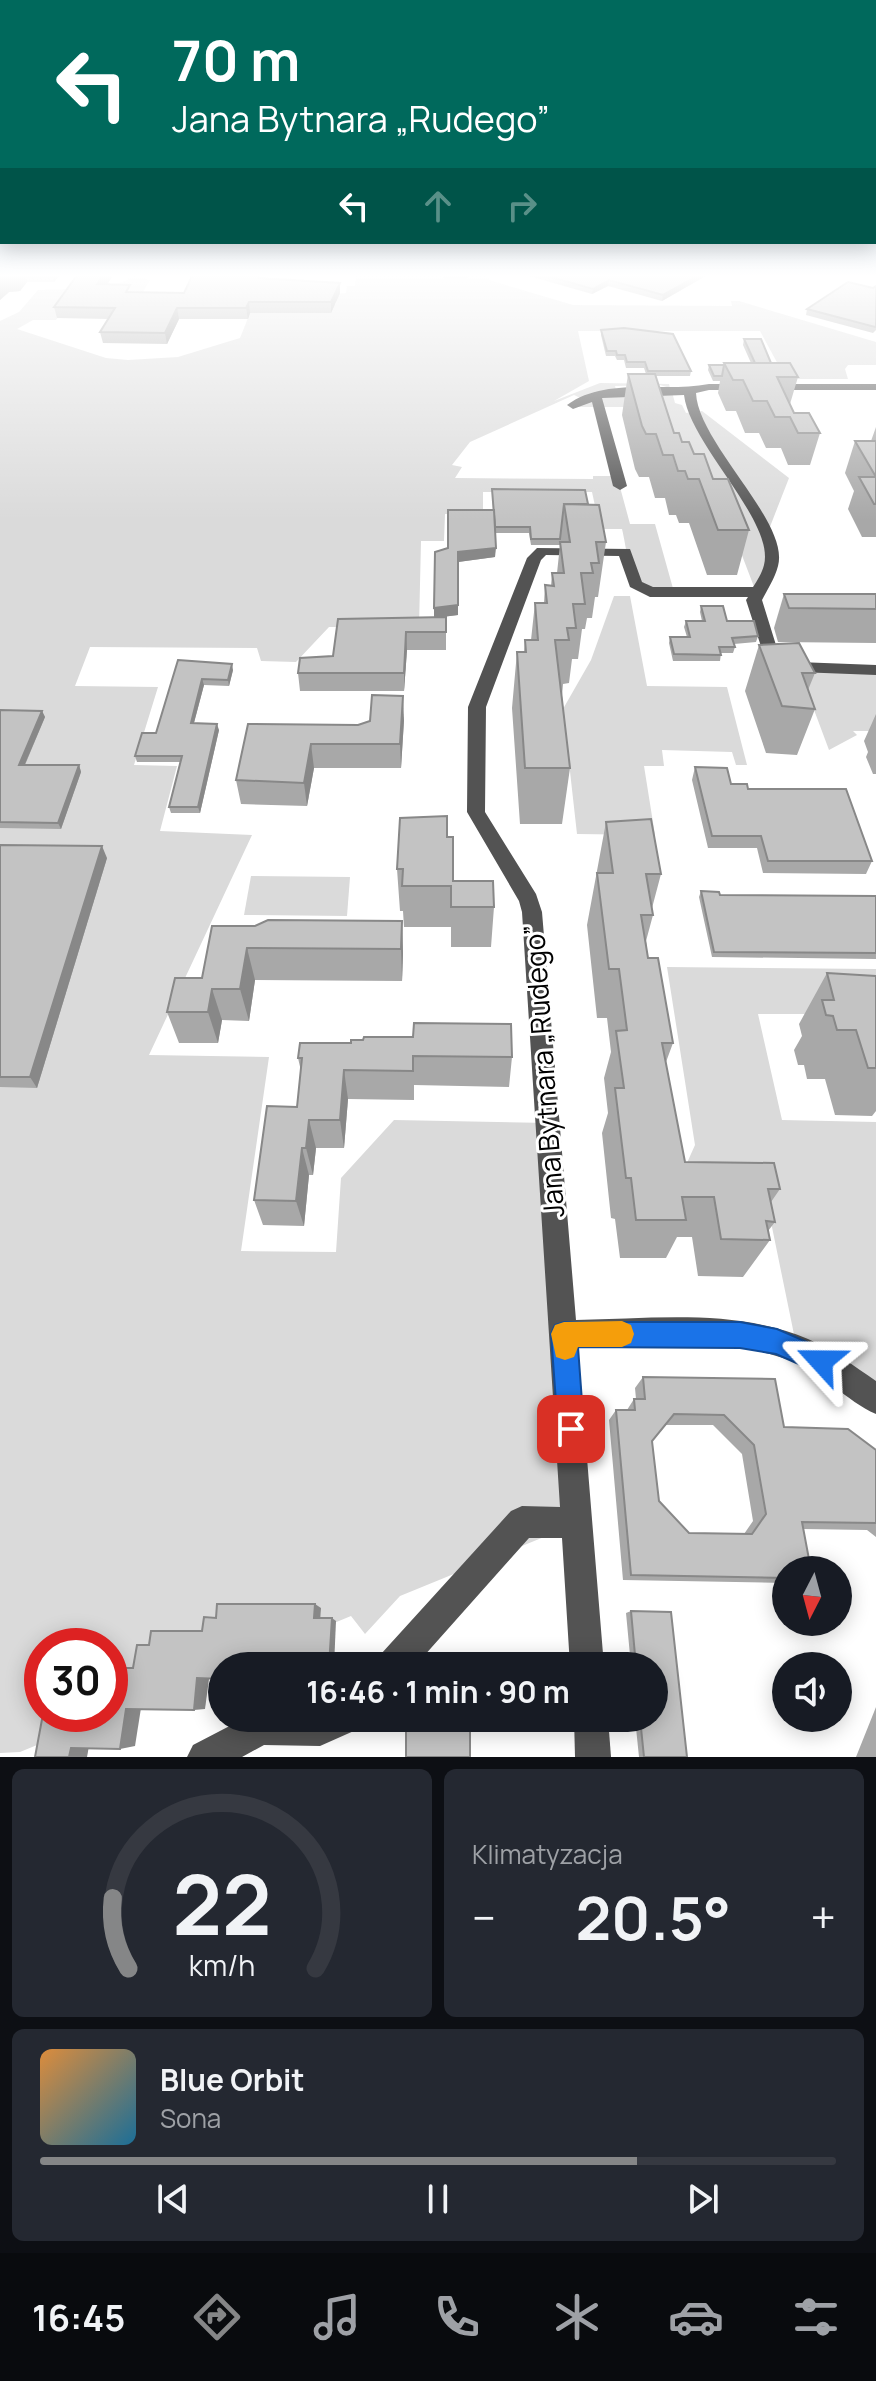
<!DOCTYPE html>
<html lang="pl">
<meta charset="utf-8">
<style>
:root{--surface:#171b24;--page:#242831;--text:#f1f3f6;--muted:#9ea1a6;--line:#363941;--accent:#858687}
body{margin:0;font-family:Manrope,sans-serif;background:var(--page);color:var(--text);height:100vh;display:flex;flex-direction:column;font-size:30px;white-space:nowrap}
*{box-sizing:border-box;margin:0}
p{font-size:26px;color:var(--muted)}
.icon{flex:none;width:44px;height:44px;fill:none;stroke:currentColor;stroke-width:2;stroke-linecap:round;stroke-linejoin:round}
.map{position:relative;height:1757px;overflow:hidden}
.details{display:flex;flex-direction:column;gap:12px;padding:12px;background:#0d0f14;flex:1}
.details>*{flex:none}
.hud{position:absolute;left:0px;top:0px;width:876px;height:244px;box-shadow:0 4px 20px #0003;background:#00695c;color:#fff;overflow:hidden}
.needle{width:52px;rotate:186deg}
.fabs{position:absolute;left:772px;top:1556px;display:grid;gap:16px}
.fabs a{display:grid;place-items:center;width:80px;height:80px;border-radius:50%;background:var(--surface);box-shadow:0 4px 20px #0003;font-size:40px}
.speed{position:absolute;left:24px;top:1628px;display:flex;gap:16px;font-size:40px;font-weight:700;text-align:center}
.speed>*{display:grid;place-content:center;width:104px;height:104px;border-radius:50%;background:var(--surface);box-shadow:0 4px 20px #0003;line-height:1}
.speed .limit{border:12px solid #d22;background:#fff;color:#111}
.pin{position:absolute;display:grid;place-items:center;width:68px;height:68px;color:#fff;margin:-34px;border-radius:16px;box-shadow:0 4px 12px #0006}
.me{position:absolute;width:88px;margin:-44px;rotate:294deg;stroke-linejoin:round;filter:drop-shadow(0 0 6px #0008)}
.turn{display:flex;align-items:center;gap:28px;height:168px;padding:0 40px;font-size:36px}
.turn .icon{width:104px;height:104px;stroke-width:2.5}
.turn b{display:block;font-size:56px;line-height:68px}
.lanes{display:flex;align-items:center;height:76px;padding:0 40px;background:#0003;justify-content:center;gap:40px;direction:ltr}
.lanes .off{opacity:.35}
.big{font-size:60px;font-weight:700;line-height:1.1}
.details .card{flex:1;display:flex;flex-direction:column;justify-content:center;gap:12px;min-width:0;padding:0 28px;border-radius:12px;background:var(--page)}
.details .dial{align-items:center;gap:0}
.dial svg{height:208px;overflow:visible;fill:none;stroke:var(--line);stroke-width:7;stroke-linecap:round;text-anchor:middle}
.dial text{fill:var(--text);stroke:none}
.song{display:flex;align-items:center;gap:24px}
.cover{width:96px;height:96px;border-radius:12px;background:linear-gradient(135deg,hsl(30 70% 55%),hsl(200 70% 35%))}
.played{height:8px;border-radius:4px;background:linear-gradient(90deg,var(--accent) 75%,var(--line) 75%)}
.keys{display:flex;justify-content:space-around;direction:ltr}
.heat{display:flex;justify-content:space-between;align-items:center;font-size:44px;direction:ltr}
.details .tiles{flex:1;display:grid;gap:12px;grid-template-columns:1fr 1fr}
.card:last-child{grid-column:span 2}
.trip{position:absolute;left:208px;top:1652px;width:460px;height:80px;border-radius:40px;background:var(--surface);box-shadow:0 4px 20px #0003;font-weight:700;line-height:80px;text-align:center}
.menu{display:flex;height:128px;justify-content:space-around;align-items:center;background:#090b0e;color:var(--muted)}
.menu .icon{width:56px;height:56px}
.menu .on{color:var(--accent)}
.menu b{font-size:36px;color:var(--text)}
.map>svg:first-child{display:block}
.green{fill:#dadada;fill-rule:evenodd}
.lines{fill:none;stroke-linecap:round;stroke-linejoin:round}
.minor{fill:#535353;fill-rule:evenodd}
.wall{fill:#a8a8a8;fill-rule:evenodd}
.shaded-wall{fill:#888}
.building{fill:#c3c3c3;stroke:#888;stroke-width:2;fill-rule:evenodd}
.route{fill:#1a73e8;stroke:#114b97;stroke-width:2}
.slow{fill:#f59e0b}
.labels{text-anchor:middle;stroke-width:6;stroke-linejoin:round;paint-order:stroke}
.street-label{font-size:28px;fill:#000;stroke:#fff}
</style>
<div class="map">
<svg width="876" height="1757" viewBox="0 0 876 1757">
<rect width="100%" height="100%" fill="#fff"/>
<g class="green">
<path d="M356,274H488L489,280L573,305L732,306L731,301H739L876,342V365H848L845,369L848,379H786L760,331H578L589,381L554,401L600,383L669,384L670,388L660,385L615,386L617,393L672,392L675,403L682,405L686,413L702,411L789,478L766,537L772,555L756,592L730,524L680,472L658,407H573L585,400L574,395L470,442L452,465L462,467L455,478L593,479V476H617L630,524H655L674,592C626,592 631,568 622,529H600L592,492H483V514H445L444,541H421L419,627H329L296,662L261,661L257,648L90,647L75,686L158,687L134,765L177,766L160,831L252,835L149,1055L269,1057L241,1251L336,1252L341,1178L394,1120L549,1123L578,1523L400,1596L365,1634L351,1616L230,1666H222V1669L20,1752L0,1753V321L19,312L38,290L109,288L135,276L150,280L141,295H73L56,320H33L17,329L106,358L128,360L178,357L240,338L250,313L336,304V294L346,293L347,286H355ZM42,1646H110V1714H42Z"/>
<polygon points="614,596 630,596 647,686 727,687 747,765 736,765 732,752 662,750 664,766 644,766 655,835 577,834 563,709 591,660"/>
<polygon points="798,667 876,670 876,731 853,731 857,735 829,750"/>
<polygon points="251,876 350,877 347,916 244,915"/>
<polygon points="667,967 876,969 876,1061 861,1014 758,1014 782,1120 876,1122 876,1399 797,1349 765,1193 674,1192 695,1145"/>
</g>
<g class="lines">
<g class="minor">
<path d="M709,384H876V390H709L696,393C698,443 790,522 778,566C775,578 767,590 762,600L780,658L798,662L876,665V675L798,672L767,665L746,600L748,597H650L630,587L619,556L546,555L541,560L486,707L485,812L536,894L542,912L576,1320C652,1319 736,1308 808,1339C833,1350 854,1366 876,1381V1414C846,1401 824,1373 792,1361C726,1336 647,1347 578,1348L604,1666H570L562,1538H529L415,1666H376L381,1654L511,1511L522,1506L560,1507L522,912L519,901L467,812L468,707L527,558L537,548L630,549L642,582L653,587H753C757,581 762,573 764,565C775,521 690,445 684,395L602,398L627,486L620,490L613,486L592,402L573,409L567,405C606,376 663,393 709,384Z"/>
<polygon points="245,1718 361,1718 356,1730 320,1746 264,1745 242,1757 187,1757 193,1745"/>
<polygon points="574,1718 608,1718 611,1757 575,1757"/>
</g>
</g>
<g class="wall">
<polygon points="0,274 60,274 54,282 27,282 20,291 9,292 0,300"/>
<polygon points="443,274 468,274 467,279 443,278"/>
<polygon points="522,274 709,274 662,301 608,286 592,294"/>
<polygon points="112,277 107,284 132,292 184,293 262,278 340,293 331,313 250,313 248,319 179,319 167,344 103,343 100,332 108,319 57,318 54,307"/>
<polygon points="876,286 876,330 873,333 806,315 807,309"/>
<polygon points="601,330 691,371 690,376 655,376 674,433 694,454 749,530 737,575 707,575 689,523 679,523 676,515 669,515 665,498 655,498 649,477 639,477 635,469 622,415 628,374 646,374 644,368 626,368 624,360 617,360 615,356 606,356 601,335"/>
<polygon points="744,339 771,363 798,377 790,404 794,413 820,433 810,465 788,465 781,448 766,448 759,433 745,433 736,411 726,411 718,393 720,381 713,381 708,370 709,365 724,365 724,363 751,363 743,345"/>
<polygon points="876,427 876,537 862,537 848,509 854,491 845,473 855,441 871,441"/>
<polygon points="492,489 588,504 606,542 598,597 595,597 592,618 587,618 585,629 582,629 578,659 572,659 569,683 563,684 562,696 570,768 562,824 520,824 512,708 517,652 524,652 525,640 531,640 535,603 544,603 545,585 551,586 552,573 557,573 560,545 531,545 529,533 495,533 495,557 458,562 458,615 441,617 446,617 446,650 407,650 404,691 300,691 298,673 333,656 434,617 448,548 493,510"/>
<polygon points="784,594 876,594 876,643 778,642 774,628"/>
<polygon points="701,606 727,621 758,636 756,642 734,644 735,647 733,653 721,653 720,661 673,661 669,643 670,637 687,637 684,627 686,621 702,621 700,612"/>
<polygon points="759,645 815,673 808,690 815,709 797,755 766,753 745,691"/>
<polygon points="178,660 233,670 229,686 204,685 194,723 219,730 200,813 171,813 169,807 180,762 137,762 135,756 156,733"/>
<polygon points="0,710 42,711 45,717 25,765 79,765 81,772 61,829 0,828"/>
<polygon points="876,714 876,774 873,774 866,757 868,752 864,741"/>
<polygon points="404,720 401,768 314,768 307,806 241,804 236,780 248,724 358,725"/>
<polygon points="695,767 731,784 748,789 872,861 866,874 763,873 757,848 708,848 692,780"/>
<polygon points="606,822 661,874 652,908 653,915 646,941 648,958 673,1043 666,1062 685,1162 780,1189 771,1202 775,1222 768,1231 770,1240 743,1277 698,1276 692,1237 677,1237 666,1258 620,1258 615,1219 611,1218 602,1133 608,1113 604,1078 611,1052 607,1018 597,1018 587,925"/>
<polygon points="447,837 453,881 494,907 491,947 451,947 451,927 404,927 403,911 400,911 397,869"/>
<polygon points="0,845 107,858 37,1088 0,1087"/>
<polygon points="701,891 720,895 876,896 876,959 712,957 699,897"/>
<polygon points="402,921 403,954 402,981 255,980 249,1021 222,1020 218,1043 179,1043 167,1012 255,926"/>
<polygon points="827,973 876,976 876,1111 872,1116 835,1115 825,1079 807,1079 804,1065 798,1065 794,1050 802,1036 799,1024"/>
<polygon points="300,1043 512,1057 509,1087 414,1085 414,1100 348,1099 344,1148 316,1148 313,1175 309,1175 304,1226 263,1225 254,1200 297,1107 301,1071 298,1058"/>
<path d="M643,1377L784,1427L876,1450V1537L867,1530L803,1529L786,1570V1583L623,1580L609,1420L616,1410H627L634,1399H636L635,1388ZM666,1425H713L742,1454L753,1521L744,1534L689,1533L659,1501L652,1441Z"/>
<polygon points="631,1611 671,1612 687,1757 639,1757 635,1718 654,1718 654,1666 631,1666 626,1613"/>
<polygon points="876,1707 876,1757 856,1757"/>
<polygon points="409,1720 468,1720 470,1722 406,1722"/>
</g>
<g class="shaded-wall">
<polygon points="0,274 25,274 27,282 20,291 9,292 0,300"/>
<polygon points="52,274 60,274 54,282"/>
<polygon points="104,274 111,274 112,277 100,295 97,284"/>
<polygon points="701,274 709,274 662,301 663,295"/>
<polygon points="609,280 608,286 592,294 593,289"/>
<polygon points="340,283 340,293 331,313 331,302"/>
<polygon points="249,302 250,313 248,319 246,308"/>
<polygon points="177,308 179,319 167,344 165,333"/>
<polygon points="496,548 495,557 458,562 458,552"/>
<polygon points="458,605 458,615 434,618 434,608"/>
<polygon points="406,632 407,650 404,691 404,673"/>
<polygon points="232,664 233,670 229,686 228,680"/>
<polygon points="202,679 204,685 192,730 191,723"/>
<polygon points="403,696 404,720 401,768 400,744"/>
<polygon points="42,711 45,717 22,771 19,765"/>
<polygon points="217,724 219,730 200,813 198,807"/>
<polygon points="311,744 314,768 307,806 304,783"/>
<polygon points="79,765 81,772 61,829 58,823"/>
<polygon points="102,846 107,858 37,1088 30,1077"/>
<polygon points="402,921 403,954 402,981 401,949"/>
<polygon points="247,948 255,980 249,1021 240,989"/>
<polygon points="212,989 222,1020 218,1043 208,1012"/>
<polygon points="344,1070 348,1099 344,1148 340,1120"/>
<polygon points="309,1120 316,1148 313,1175 306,1148"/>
<polygon points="302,1148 309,1175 304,1226 296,1201"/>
<polygon points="315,1604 321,1608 320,1622 314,1618"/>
<polygon points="332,1618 336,1621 334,1666 329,1666"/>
<polygon points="197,1678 209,1679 205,1709 194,1710"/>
<polygon points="141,1708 135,1746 120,1749 126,1709"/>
<polygon points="89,1746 87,1757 69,1757 71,1748"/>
</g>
<g class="building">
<polygon points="78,274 104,274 97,284 130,285 126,292 184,293 193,274 259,274 258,278 340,283 331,302 249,302 246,308 177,308 165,333 100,332 115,308 54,307"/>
<polygon points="540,274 701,274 663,295 609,280 593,289"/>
<polygon points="848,282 873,288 876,286 876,326 875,327 807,309"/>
<polygon points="624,328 673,334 691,371 648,371 645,362 627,362 625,355 617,355 616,351 607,351 601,330"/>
<polygon points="744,339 761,339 771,363 755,363"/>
<polygon points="724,363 790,363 798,377 777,377 794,413 809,413 820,433 798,433 790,417 775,417 767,401 753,401 743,380 733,380"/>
<polygon points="709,365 724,365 722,376 714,376"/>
<polygon points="628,374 655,374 674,433 679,433 682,442 689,442 694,454 704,454 713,479 728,479 749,530 718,530 699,479 688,479 685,471 678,471 673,455 663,455 656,434 646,434 642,426"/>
<polygon points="855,441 876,441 876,504 874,504 859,477 876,477"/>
<polygon points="492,489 585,490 588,504 564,504 560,539 531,539 530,527 495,527"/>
<polygon points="564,504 599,505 606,542 596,542 599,563 591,563 593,573 581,573 585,604 573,604 576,628 567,628 569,640 555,640 570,768 525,768 517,652 526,652 525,640 538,640 535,603 547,603 545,585 554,586 552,573 564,573 560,542 570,542"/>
<polygon points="448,510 494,510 496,548 458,552 458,605 434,608 435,552 448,548"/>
<polygon points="784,594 876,594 876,609 789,608"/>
<polygon points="701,606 723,606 727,621 754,621 758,636 732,638 735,647 719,647 721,655 674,654 670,637 690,637 686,621 705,621"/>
<polygon points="446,617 446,632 406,632 404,673 298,673 300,658 333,656 338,619"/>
<polygon points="799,643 815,673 802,673 815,709 782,706 759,645"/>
<polygon points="178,660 232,664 228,680 202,679 191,723 217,724 198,807 169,807 182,756 135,756 142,733 156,733"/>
<polygon points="372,695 403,696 400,744 311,744 304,783 236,780 248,724 358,725 370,721"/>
<polygon points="0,710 42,711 19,765 79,765 58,823 0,822"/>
<polygon points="695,767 727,768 731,784 747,784 748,789 846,789 872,861 768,861 761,836 712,836"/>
<polygon points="447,816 447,837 453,837 453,881 493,881 494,907 451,907 451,886 402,886 403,869 397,869 400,818"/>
<polygon points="651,819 661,874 646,874 653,915 641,915 648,958 658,958 673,1043 662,1043 685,1162 774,1163 780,1189 768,1189 775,1222 766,1221 770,1240 721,1239 714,1197 682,1197 686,1220 636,1220 631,1178 626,1178 615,1088 624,1088 616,1031 627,1030 619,969 609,969 597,873 613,873 606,822"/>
<polygon points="0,845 102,846 30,1077 0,1077"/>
<polygon points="701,891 719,892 720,895 876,896 876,953 714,952"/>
<polygon points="268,920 402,921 401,949 247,948 240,989 212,989 208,1012 167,1012 175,978 202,978 212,926 255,926"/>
<polygon points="827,973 876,976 876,1068 868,1068 856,1030 837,1030 833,1016 826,1015 822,1000 834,1000"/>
<polygon points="414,1023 511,1024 512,1057 413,1056 413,1071 344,1070 340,1120 309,1120 306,1148 302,1148 296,1201 254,1200 267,1106 297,1107 302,1058 298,1058 300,1043 351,1043 351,1040 363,1040 364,1037 413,1037"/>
<path d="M643,1377L775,1379L784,1427L848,1429L876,1450V1523L802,1522L811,1570H786V1578L631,1575L616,1410H635L634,1399H645ZM674,1414L724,1415L754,1445L766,1514L752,1534L689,1533L659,1501L652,1441Z"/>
<polygon points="217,1604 315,1604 314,1618 332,1618 329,1666 222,1666 222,1679 197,1678 194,1710 126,1709 120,1749 71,1748 69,1757 35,1757 43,1714 110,1714 110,1668 133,1668 137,1645 149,1645 151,1631 202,1631 204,1617 216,1618"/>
<polygon points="631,1611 671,1612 687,1757 644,1757 640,1718 654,1718 654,1666 636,1666"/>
<rect x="406" y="1722" width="64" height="35"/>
</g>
<linearGradient id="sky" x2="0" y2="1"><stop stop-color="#8baccc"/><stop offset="0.53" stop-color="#fff"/><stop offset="1" stop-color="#fff" stop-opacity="0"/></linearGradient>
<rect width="876" height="520" fill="url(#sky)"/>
<polygon class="route" points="564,1322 740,1322 777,1329 830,1352 834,1361 830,1370 821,1374 776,1354 740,1348 578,1347 584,1429 581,1438 571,1442 561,1438 558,1429 551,1334 555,1325"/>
<polygon class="slow" points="622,1321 631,1325 634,1334 631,1343 622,1347 578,1347 574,1357 565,1360 556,1357 551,1334 555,1325 564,1322"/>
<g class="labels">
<g class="street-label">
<text transform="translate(544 1071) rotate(-94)" y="10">Jana Bytnara „Rudego”</text>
</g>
</g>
</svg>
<div class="fabs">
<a><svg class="needle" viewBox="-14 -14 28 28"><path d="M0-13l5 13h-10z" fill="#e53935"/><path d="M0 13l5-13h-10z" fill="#9ea1a6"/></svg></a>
<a><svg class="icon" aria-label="sound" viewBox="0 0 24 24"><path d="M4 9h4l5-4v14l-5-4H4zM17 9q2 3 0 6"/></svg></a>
</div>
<div class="speed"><div class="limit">30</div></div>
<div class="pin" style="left:571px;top:1429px;background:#d93025"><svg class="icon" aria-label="arrive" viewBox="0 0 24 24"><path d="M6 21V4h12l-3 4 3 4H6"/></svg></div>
<svg class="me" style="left:821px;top:1361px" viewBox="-20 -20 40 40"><path d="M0-17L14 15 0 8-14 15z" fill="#1a73e8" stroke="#fff" stroke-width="4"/></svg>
<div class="trip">16:46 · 1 min · 90 m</div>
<div class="hud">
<div class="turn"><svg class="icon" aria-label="left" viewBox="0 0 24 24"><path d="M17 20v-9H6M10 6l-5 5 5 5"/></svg><div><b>70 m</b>Jana Bytnara „Rudego”</div></div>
<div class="lanes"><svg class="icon" aria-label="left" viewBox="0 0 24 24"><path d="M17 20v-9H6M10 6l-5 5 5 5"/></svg><svg class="icon off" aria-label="ahead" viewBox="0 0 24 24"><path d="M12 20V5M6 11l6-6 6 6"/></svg><svg class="icon off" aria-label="right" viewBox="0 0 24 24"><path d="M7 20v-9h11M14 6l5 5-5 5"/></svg></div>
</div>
</div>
<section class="details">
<div class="tiles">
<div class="card dial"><svg viewBox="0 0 100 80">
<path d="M14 69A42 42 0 1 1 86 69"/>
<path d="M14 69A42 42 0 0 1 8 42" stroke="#858687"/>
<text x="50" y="56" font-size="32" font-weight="700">22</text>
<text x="50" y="72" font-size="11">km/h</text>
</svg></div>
<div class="card"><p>Klimatyzacja</p>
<div class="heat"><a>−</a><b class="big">20.5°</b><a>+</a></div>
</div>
<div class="card">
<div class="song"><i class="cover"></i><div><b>Blue Orbit</b><p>Sona</p></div></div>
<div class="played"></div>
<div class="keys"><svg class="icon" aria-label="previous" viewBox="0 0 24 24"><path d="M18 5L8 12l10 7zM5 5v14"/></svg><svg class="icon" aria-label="pause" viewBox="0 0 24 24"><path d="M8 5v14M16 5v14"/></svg><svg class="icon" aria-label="next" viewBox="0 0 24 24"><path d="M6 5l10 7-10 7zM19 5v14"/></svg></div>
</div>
</div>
</section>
<nav class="menu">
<b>16:45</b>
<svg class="icon on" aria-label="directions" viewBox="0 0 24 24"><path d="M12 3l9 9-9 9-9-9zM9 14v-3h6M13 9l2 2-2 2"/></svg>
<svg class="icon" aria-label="music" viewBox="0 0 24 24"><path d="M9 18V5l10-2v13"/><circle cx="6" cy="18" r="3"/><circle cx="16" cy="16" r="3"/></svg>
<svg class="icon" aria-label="phone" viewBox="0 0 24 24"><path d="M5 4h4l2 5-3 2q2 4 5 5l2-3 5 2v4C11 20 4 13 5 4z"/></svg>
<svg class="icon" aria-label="climate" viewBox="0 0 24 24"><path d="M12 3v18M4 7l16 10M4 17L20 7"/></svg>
<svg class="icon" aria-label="car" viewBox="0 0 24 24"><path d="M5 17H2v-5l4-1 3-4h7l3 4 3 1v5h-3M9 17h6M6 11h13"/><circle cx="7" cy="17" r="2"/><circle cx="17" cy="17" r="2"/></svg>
<svg class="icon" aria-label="filters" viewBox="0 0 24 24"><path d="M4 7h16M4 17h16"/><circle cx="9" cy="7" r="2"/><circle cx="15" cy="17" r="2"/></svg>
</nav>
